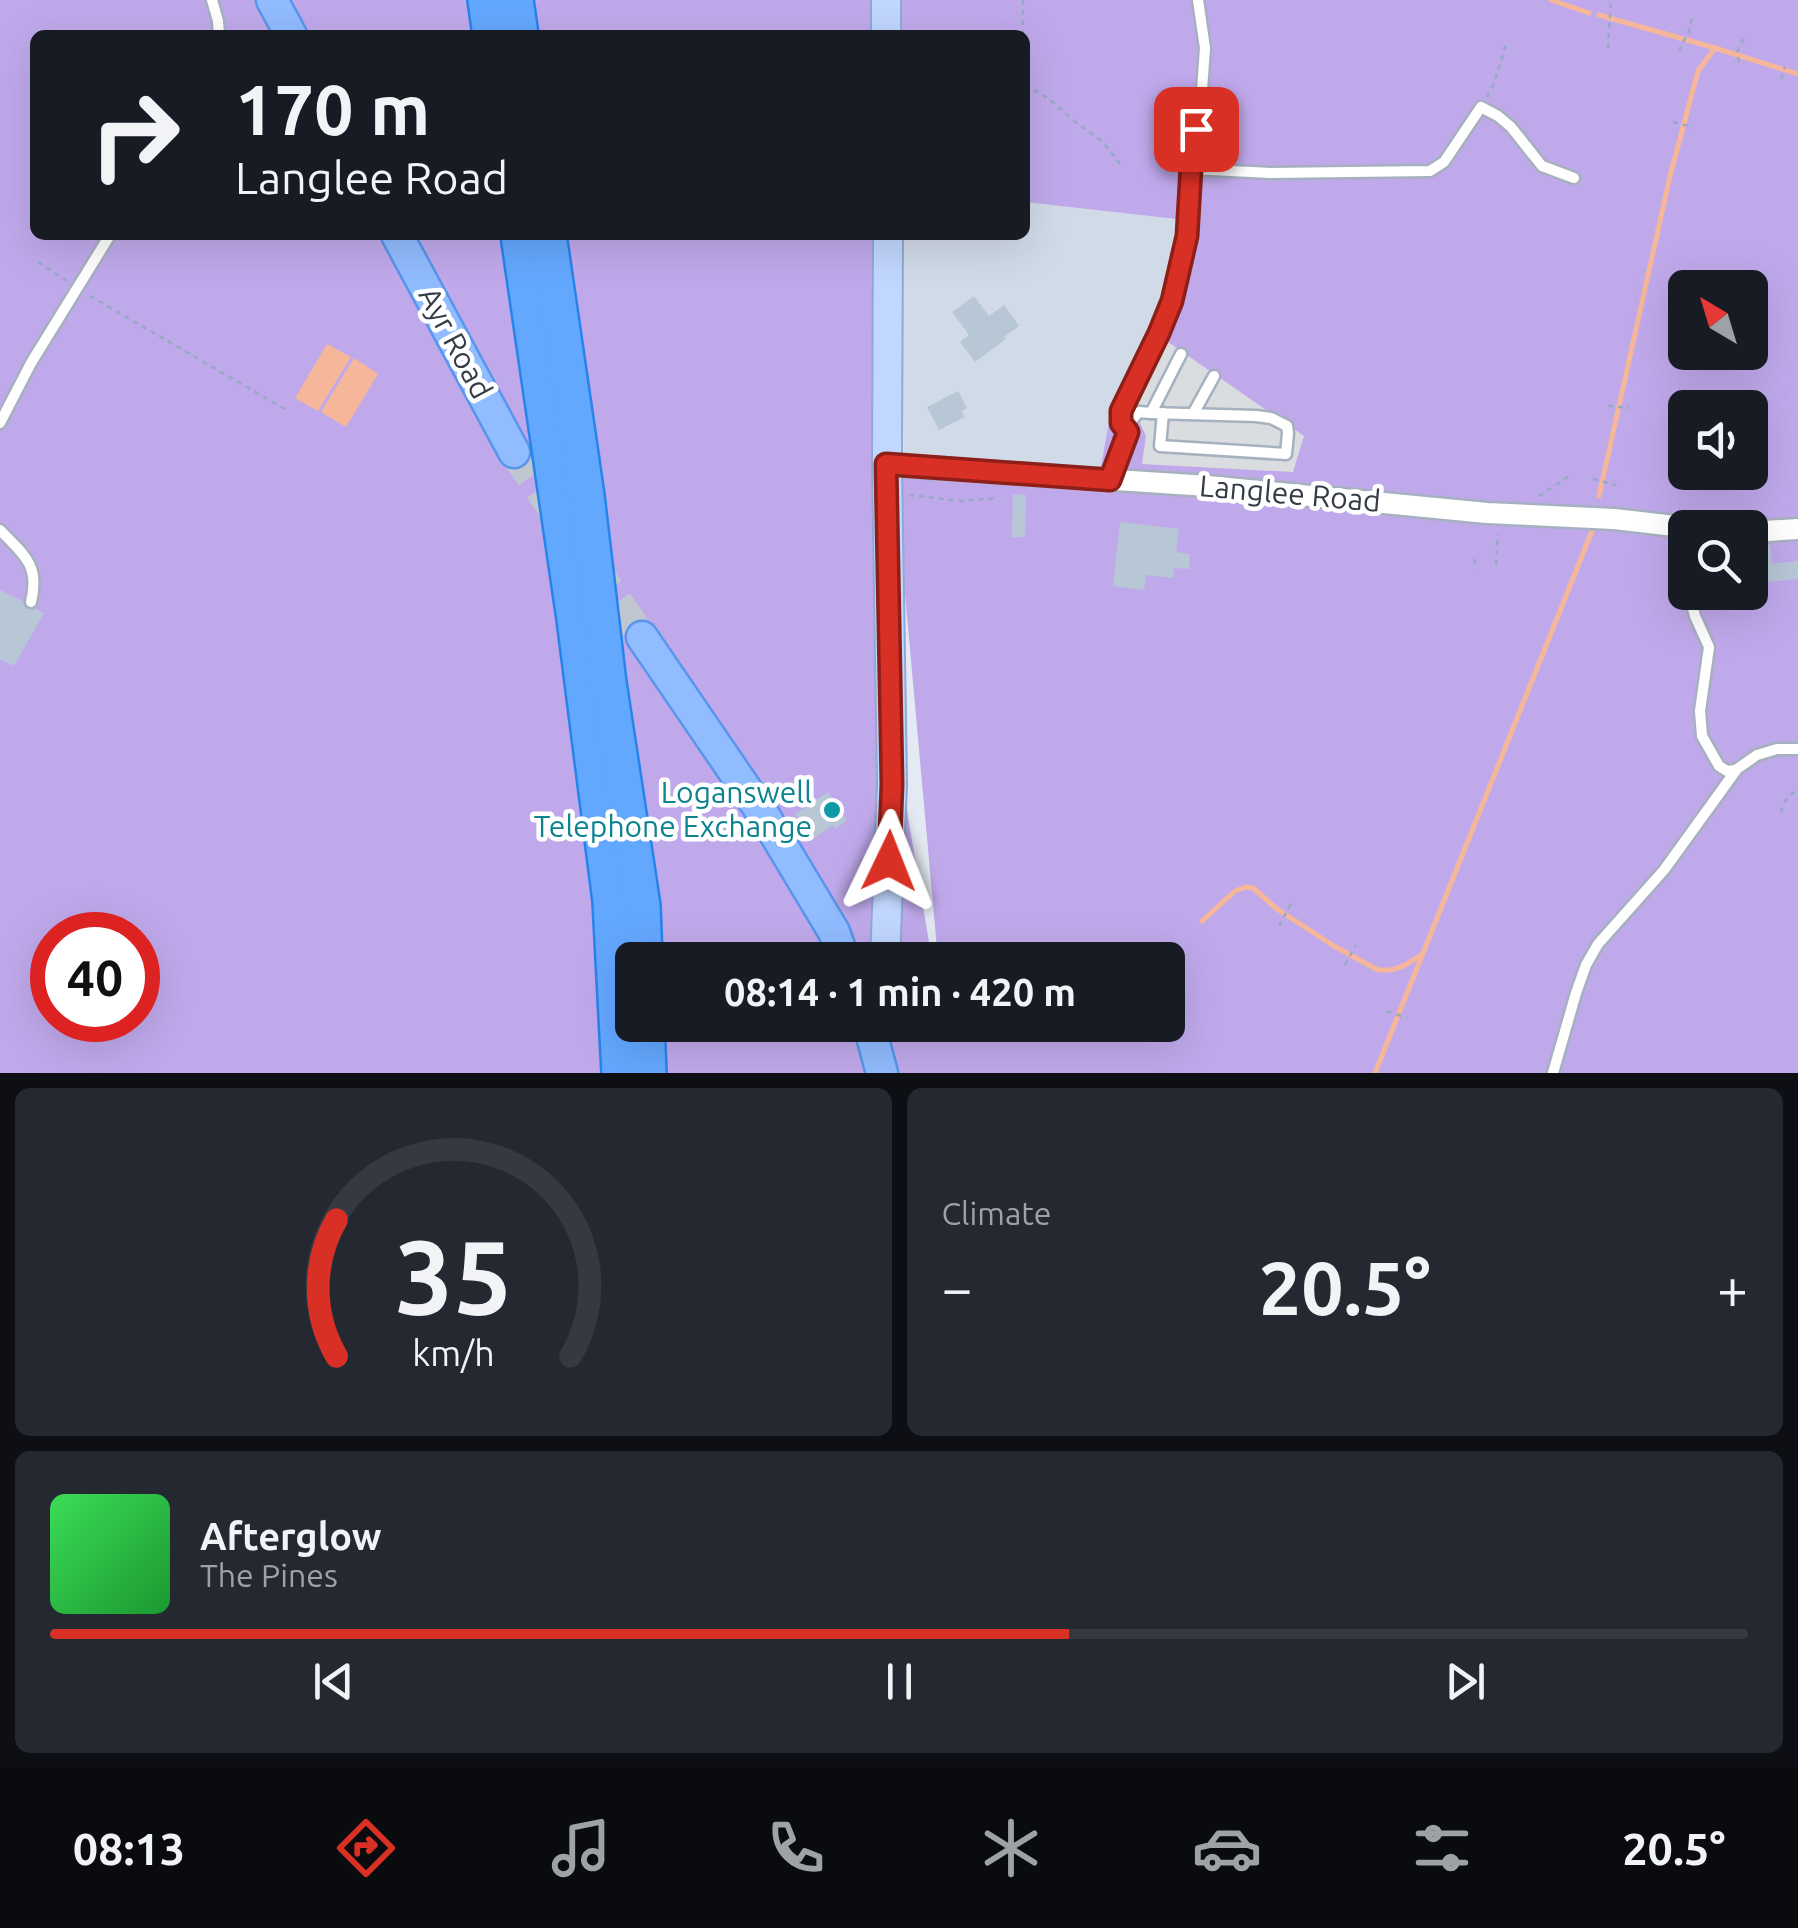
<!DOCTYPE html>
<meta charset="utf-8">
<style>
:root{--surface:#171b24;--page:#242831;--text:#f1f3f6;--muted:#9ea1a6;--line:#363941;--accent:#d93025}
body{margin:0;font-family:Ubuntu,sans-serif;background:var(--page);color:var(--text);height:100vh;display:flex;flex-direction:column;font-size:38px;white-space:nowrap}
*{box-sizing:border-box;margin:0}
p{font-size:32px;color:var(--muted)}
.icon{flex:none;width:55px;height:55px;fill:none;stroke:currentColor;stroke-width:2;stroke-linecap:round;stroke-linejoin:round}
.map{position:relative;height:1073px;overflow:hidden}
.drawer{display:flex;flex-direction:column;gap:15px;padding:15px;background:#0d0f14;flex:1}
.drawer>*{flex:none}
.top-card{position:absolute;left:30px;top:30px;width:1000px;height:210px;border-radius:15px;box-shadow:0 10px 40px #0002;background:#171b24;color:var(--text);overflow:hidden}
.needle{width:65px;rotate:322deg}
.fabs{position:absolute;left:1668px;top:270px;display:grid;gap:20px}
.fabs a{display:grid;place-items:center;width:100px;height:100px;border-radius:15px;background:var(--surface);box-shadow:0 10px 40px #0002;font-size:50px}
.speed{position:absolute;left:30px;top:912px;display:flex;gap:20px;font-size:50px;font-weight:700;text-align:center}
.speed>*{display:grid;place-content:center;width:130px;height:130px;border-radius:50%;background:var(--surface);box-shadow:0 10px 40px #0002;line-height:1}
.speed .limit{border:15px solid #d22;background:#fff;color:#111}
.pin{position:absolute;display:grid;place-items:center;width:85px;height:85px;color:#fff;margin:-42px;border-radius:20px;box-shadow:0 5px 15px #0006}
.me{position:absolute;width:110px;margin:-55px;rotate:2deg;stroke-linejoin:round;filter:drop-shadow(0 0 8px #0008)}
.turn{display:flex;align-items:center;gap:35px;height:210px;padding:0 40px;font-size:45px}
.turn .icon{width:130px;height:130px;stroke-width:2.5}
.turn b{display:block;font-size:70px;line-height:85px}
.big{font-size:75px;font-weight:600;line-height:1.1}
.drawer .tile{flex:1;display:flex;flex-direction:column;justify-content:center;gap:15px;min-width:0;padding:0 35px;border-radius:15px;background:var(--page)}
.drawer .dial{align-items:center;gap:0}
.dial svg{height:260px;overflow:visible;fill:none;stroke:var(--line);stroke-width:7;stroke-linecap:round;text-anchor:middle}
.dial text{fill:var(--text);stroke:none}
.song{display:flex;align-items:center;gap:30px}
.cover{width:120px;height:120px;border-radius:15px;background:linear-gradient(135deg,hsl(130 70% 55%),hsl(130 70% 35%))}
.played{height:10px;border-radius:5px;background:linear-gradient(90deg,var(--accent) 60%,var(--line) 60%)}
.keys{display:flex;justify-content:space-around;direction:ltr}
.heat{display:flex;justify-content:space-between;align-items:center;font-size:55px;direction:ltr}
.drawer .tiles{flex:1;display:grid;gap:15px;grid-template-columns:1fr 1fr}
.tile:last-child{grid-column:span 2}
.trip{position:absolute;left:615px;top:942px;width:570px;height:100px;border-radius:15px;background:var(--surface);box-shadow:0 10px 40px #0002;font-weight:600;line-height:100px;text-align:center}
.dock{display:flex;height:160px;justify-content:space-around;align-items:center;background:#090b0e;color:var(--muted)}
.dock .icon{width:70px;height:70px}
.dock .on{color:var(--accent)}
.dock b{font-size:45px;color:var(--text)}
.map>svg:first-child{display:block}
.residential{fill:#d1dbe8}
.green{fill:#c0a9eb;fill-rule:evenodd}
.parking{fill:#dadde0}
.water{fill:#f6b69a}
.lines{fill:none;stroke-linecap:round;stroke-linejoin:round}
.stream{stroke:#f6b69a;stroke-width:5}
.building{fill:#b8c7d6}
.primary-tunnel{stroke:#c1c7d0;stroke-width:30;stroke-dasharray:30 15;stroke-linecap:butt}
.lane-casing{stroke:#a6b1bf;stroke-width:15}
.street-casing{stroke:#a6b1bf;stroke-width:25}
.secondary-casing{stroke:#8fa9d7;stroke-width:32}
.primary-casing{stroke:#5895ed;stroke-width:35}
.highway-casing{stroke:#2884e9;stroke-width:40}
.path{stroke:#96aac2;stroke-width:2.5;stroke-dasharray:5 5;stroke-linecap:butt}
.lane{stroke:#fff;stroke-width:10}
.street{stroke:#fff;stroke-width:20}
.secondary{stroke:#c2d7ff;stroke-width:28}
.primary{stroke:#91bcff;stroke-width:30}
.highway{stroke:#63a8ff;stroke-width:35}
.route-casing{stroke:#8d1f18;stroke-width:25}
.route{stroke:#d93025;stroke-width:18}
.culture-dot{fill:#0f9aa8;stroke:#fff;stroke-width:4}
.labels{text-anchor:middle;stroke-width:9;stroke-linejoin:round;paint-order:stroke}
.street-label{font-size:30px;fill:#333c46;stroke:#fff}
.culture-label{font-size:30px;fill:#0d838f;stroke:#fff;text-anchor:end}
</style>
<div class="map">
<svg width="1798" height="1073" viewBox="0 0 1798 1073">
<rect width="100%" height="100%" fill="#e4eaf3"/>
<polygon class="residential" points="1025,202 1186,219 1157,321 1110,416 1101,472 904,461 902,235 1025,235"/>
<path class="green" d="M0,0H877V35H35V235H878L875,530L908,817L932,960H632V1025H1168V960H938L893,461L1100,472L1110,416L1157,321L1186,220L1025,202V35H897L896,0H1798V1073H0ZM1685,288H1750V352H1685ZM1685,408H1750V472H1685ZM1685,528H1750V592H1685ZM52,935H138V1020H52Z"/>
<polygon class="parking" points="1168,342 1304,436 1293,472 1142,464 1146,436 1132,406"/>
<g class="water">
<polygon points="327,344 351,357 318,411 295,398"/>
<polygon points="354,358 378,374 346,427 321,412"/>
</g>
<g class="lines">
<g class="stream">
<polyline points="1551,0 1589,13"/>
<polyline points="1599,15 1715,48"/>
<polyline points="1599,496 1670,176 1698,71 1715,48 1798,74"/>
<path d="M1202,921L1235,891L1246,887L1253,888L1277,909L1334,946L1376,969C1394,974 1408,964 1422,954"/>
<polyline points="1375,1073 1594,526"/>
</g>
</g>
<g class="building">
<polygon points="974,296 989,316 1004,305 1019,326 1004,337 1006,339 975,362 960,342 969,335 952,312"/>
<polygon points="958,391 967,408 962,411 965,417 939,430 927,407"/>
<polygon points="1013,494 1026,495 1025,537 1012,537"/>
<polygon points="1120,522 1179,529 1176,552 1190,554 1189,569 1174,568 1173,578 1146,575 1144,590 1113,586"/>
<polygon points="1770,545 1772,564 1798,561 1798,579 1759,583 1754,546"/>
<polygon points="0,590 22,601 26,609 36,609 44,613 14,666 0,659"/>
<polygon points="828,792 847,820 835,829 833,825 813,839 795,814"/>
</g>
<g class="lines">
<g class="primary-tunnel">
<polyline points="514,452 560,519"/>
<polyline points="592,565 642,637"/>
</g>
<g class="lane-casing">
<g id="lane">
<polyline points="212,0 218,21 219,35"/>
<polyline points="1191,169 1271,173 1430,171 1444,162 1481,107 1498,116 1511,127 1542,166 1574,178"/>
<polyline points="1151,413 1181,354"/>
<polyline points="1193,414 1214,376"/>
<polyline points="0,423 31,363 110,235"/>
<polyline points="1128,432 1121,423 1121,411 1159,333 1172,301 1187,236 1191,169 1202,90 1205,48 1198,0"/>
<polyline points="1110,479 1130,422 1139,412 1151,413 1256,416 1271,418 1287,426 1288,433 1286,454 1160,446 1163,413"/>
<path d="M0,530C24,555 40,565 31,602"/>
<polyline points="1689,592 1695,616 1709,647 1700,711 1702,736 1719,766 1727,771 1736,770"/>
<polyline points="1553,1073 1576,993 1586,965 1598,944 1664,870 1737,769 1757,755 1777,749 1798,749"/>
</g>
</g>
<g class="street-casing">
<g id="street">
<polyline points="887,465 1208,486 1487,513 1614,519 1693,528"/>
<polyline points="1750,532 1798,529"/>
</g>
</g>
<g class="secondary-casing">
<g id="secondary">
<polyline points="886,0 886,35"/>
<polyline points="885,960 892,784 887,465 888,235"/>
</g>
</g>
<g class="primary-casing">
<g id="primary">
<polyline points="272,0 291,35"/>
<polyline points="397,235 514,452"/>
<polyline points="642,637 765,817 834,932 844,960"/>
<polyline points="869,1025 882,1073"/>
</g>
</g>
<g class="highway-casing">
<g id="highway">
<polyline points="486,0 491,35"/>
<polyline points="515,0 520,35"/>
<polyline points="519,235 575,619 611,901 620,1073"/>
<polyline points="548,235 586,496 608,683 642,906 644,960"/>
<polyline points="646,1025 648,1073"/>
</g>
</g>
<g class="path">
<polyline points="1023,35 1023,0"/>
<polyline points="1608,48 1611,0"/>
<polyline points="1679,51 1690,29 1692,16"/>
<polyline points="1739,62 1737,52 1744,38"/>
<polyline points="1781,79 1785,67"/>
<polyline points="1025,85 1048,98 1074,121 1103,142 1120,164"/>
<polyline points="1487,97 1494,83 1507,42"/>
<polyline points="1673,122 1693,127"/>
<polyline points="38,262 67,281"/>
<polyline points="90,296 288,411"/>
<polyline points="1608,406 1630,408"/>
<polyline points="1593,479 1616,485"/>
<polyline points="909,495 961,501 997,498"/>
<polyline points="1539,496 1571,475"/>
<polyline points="1474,559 1476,569"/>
<polyline points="1496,565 1498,534"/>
<path d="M1781,812C1784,802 1788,795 1798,790"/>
<polyline points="1279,926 1293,900"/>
<polyline points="1345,965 1356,945"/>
<polyline points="1387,1011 1407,1018"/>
</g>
<use href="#lane" class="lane"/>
<use href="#street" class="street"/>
<use href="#secondary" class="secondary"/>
<use href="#primary" class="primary"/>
<use href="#highway" class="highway"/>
</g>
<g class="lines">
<g class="route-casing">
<polyline id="route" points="889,861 892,784 886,464 1110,480 1128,432 1121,423 1121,411 1159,333 1172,301 1187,236 1191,168 1196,129"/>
</g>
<use href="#route" class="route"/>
</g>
<circle class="culture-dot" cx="832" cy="810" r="10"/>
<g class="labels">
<g class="street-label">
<text transform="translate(455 343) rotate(62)" y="10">Ayr Road</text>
<text transform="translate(1290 494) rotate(5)" y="10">Langlee Road</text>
</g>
<g class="culture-label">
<text x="812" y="803">Loganswell<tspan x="812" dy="34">Telephone Exchange</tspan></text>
</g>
</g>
</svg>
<div class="fabs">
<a><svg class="needle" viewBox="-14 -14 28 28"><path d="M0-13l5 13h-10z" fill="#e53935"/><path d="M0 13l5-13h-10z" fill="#9ea1a6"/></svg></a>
<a><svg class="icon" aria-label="sound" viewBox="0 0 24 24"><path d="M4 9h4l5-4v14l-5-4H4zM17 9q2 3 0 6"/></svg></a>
<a><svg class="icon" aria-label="search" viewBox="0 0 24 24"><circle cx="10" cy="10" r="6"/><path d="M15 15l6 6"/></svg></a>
</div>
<div class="speed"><div class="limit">40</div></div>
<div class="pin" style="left:1196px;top:129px;background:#d93025"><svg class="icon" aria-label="arrive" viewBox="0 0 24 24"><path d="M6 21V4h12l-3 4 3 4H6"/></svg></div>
<svg class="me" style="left:889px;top:861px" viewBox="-20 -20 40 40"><path d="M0-17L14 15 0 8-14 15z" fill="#d93025" stroke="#fff" stroke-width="4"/></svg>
<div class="trip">08:14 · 1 min · 420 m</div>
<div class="top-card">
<div class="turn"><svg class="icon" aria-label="right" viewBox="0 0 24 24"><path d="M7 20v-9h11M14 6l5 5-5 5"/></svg><div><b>170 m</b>Langlee Road</div></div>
</div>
</div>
<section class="drawer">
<div class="tiles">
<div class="tile dial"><svg viewBox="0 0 100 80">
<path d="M14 69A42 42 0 1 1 86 69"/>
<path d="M14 69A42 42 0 0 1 14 27" stroke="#d93025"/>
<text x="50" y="56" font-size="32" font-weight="700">35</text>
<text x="50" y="72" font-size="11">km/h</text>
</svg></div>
<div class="tile"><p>Climate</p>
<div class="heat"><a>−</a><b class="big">20.5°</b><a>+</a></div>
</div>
<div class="tile">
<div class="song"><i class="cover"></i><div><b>Afterglow</b><p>The Pines</p></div></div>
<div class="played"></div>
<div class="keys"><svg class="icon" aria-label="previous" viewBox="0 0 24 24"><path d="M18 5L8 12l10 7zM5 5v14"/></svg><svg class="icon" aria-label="pause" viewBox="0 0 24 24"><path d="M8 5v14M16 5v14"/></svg><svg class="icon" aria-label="next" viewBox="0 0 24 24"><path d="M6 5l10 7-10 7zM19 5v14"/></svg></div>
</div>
</div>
</section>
<nav class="dock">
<b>08:13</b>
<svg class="icon on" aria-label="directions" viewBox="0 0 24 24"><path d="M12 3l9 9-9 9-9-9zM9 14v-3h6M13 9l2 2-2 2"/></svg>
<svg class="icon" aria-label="music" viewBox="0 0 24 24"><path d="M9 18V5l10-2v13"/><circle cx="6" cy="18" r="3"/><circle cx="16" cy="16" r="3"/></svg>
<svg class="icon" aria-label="phone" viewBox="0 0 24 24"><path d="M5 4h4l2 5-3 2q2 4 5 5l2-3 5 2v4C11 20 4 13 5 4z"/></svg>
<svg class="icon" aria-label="climate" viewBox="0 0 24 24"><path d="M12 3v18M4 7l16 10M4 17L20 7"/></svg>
<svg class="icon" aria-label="car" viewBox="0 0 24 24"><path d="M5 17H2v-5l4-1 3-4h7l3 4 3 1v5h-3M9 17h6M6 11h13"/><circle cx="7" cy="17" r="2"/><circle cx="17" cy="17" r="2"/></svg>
<svg class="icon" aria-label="filters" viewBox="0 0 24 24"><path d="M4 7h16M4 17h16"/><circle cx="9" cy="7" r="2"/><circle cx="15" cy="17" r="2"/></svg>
<b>20.5°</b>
</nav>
